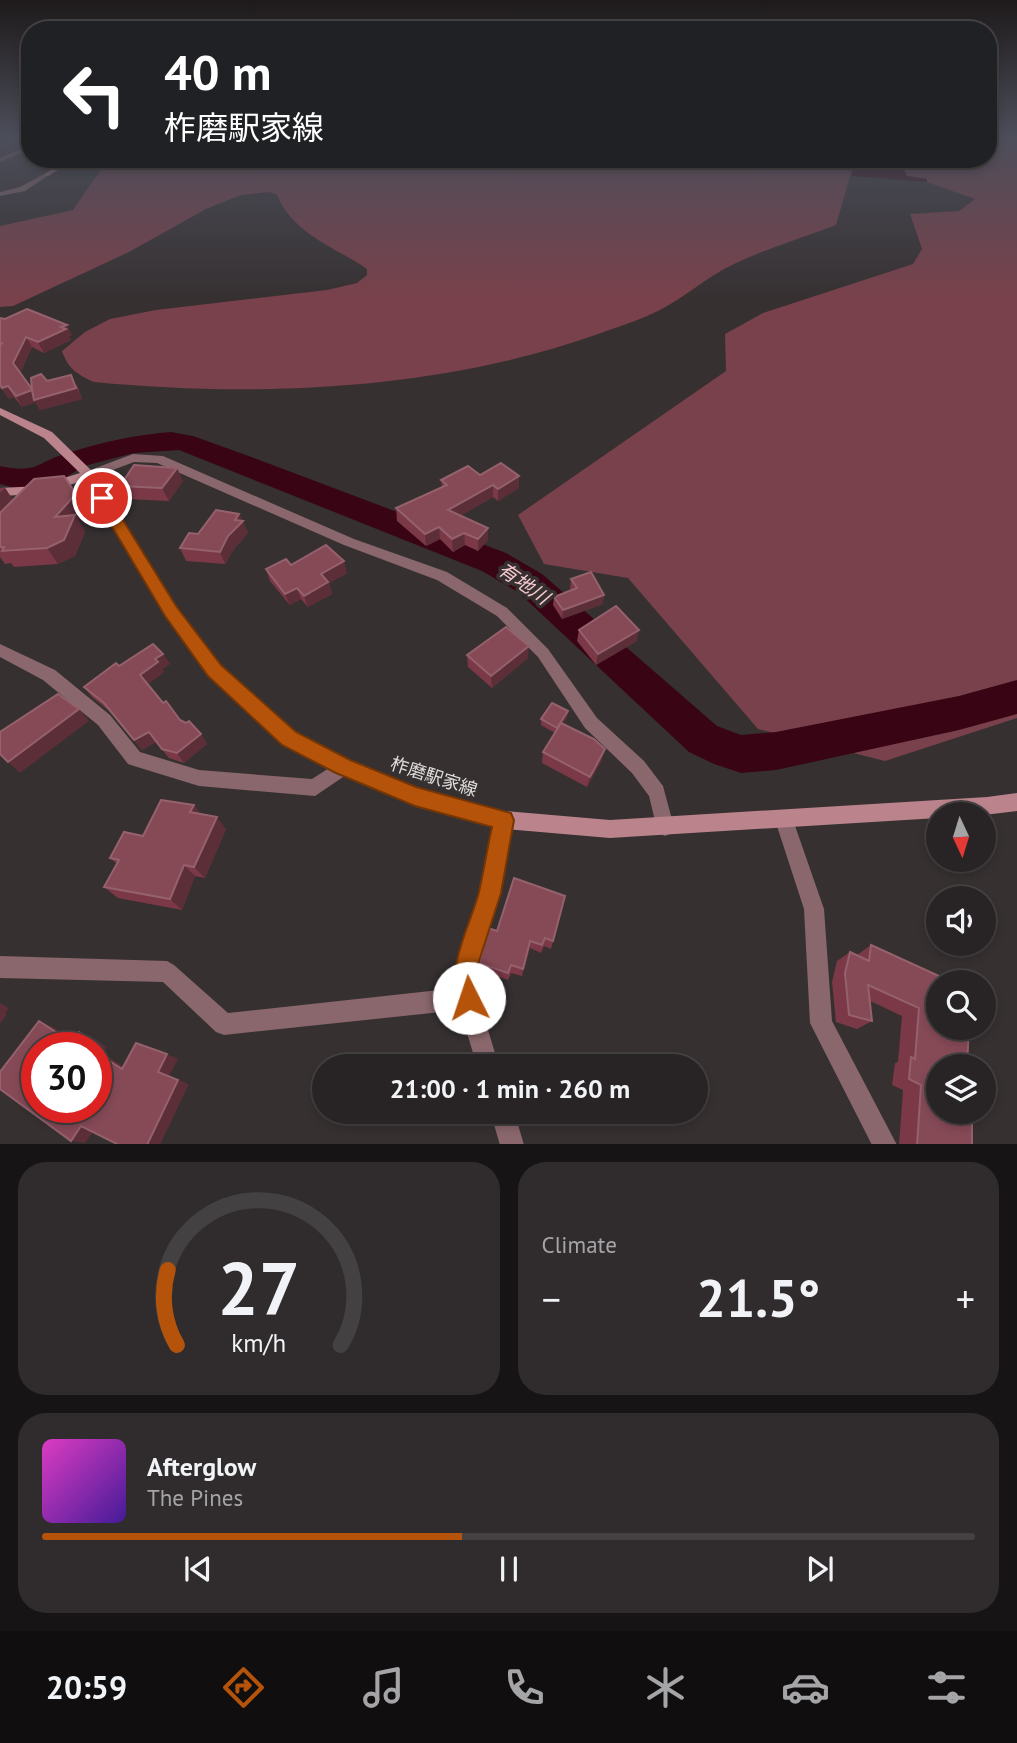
<!DOCTYPE html>
<meta charset="utf-8">
<style>
:root{--surface:#282425;--page:#302c2d;--text:#f1f3f6;--muted:#a5a4a7;--line:#444142;--accent:#b45309}
body{margin:0;font-family:"PT Sans","Noto Sans JP",sans-serif;background:var(--page);color:var(--text);height:100vh;display:flex;flex-direction:column;font-size:26px;white-space:nowrap}
*{box-sizing:border-box;margin:0}
p{font-size:23px;color:var(--muted)}
.icon{flex:none;width:38px;height:38px;fill:none;stroke:currentColor;stroke-width:2;stroke-linecap:round;stroke-linejoin:round}
.map{position:relative;height:1144px;overflow:hidden}
.drawer{display:flex;flex-direction:column;gap:18px;padding:18px;background:#161414;flex:1}
.drawer>*{flex:none}
.top-card{position:absolute;left:21px;top:21px;width:976px;height:147px;border-radius:28px;box-shadow:0 4px 10px #0003,0 0 0 2px var(--line);background:#202124;color:#fff;overflow:hidden}
.needle{width:46px;rotate:176deg}
.controls{position:absolute;left:926px;top:802px;display:grid;gap:14px}
.controls a{display:grid;place-items:center;width:70px;height:70px;border-radius:50%;background:var(--surface);box-shadow:0 4px 10px #0003,0 0 0 2px var(--line);font-size:35px}
.speed{position:absolute;left:21px;top:1032px;display:flex;gap:14px;font-size:35px;font-weight:700;text-align:center}
.speed>*{display:grid;place-content:center;width:91px;height:91px;border-radius:50%;background:var(--surface);box-shadow:0 4px 10px #0003,0 0 0 2px var(--line);line-height:1}
.speed .limit{border:10px solid #d22;background:#fff;color:#111}
.pin{position:absolute;display:grid;place-items:center;width:60px;height:60px;color:#fff;margin:-30px;border:4px solid #fff;border-radius:50%;box-shadow:0 2px 7px #0007}
.me{position:absolute;width:77px;margin:-38px;rotate:356deg;stroke-linejoin:round;filter:drop-shadow(0 0 5px #0008)}
.turn{display:flex;align-items:center;gap:24px;height:147px;padding:0 28px;font-size:32px}
.turn .icon{width:91px;height:91px;stroke-width:2.5}
.turn b{display:block;font-size:49px;line-height:60px}
.big{font-size:52px;font-weight:800;line-height:1.1}
.drawer .widget{flex:1;display:flex;flex-direction:column;justify-content:center;gap:10px;min-width:0;padding:0 24px;border-radius:28px;background:var(--page)}
.drawer .dial{align-items:center;gap:0}
.dial svg{height:182px;overflow:visible;fill:none;stroke:var(--line);stroke-width:7;stroke-linecap:round;text-anchor:middle}
.dial text{fill:var(--text);stroke:none}
.song{display:flex;align-items:center;gap:21px}
.cover{width:84px;height:84px;border-radius:10px;background:linear-gradient(135deg,hsl(310 70% 55%),hsl(260 70% 35%))}
.played{height:7px;border-radius:4px;background:linear-gradient(90deg,var(--accent) 45%,var(--line) 45%)}
.keys{display:flex;justify-content:space-around;direction:ltr}
.heat{display:flex;justify-content:space-between;align-items:center;font-size:38px;direction:ltr}
.drawer .tiles{flex:1;display:grid;gap:18px;grid-template-columns:1fr 1fr}
.widget:last-child{grid-column:span 2}
.trip{position:absolute;left:312px;top:1054px;width:396px;height:70px;border-radius:35px;background:var(--surface);box-shadow:0 4px 10px #0003,0 0 0 2px var(--line);font-weight:800;line-height:70px;text-align:center}
.menu{display:flex;height:112px;justify-content:space-around;align-items:center;background:#100e0f;color:var(--muted)}
.menu .icon{width:49px;height:49px}
.menu .on{color:var(--accent)}
.menu b{font-size:32px;color:var(--text)}
.map>svg:first-child{display:block}
.green{fill:#79414b}
.water{fill:#390414}
.lines{fill:none;stroke-linecap:round;stroke-linejoin:round}
.river{fill:#390414;fill-rule:evenodd}
.street{fill:#8a676c;fill-rule:evenodd}
.secondary{fill:#bb848c;fill-rule:evenodd}
.wall{fill:#7b3847}
.shaded-wall{fill:#5b2e38}
.building{fill:#864a57;stroke:#94616c;stroke-width:2}
.route{fill:#b45309;stroke:#753606;stroke-width:2}
.labels{text-anchor:middle;stroke-width:7;stroke-linejoin:round;paint-order:stroke}
.street-label{font-size:18px;fill:#dfdcdc;stroke:#363031}
.water-label{font-size:19px;font-style:italic;fill:#f8cad0;stroke:#363031}
</style>
<div class="map">
<svg width="1017" height="1145" viewBox="0 0 1017 1145">
<rect width="100%" height="100%" fill="#363031"/>
<g class="green">
<polygon points="989,137 1017,137 1017,718 885,761 758,729 628,578 544,564 518,515 726,371 725,334 763,313 913,264 922,249 910,214 959,211 975,199 927,182 927,179 907,176 899,159 989,159"/>
<path d="M108,159H855L836,225C802,238 765,249 732,265C707,277 685,297 660,310C642,319 621,326 601,333C443,390 260,398 94,382C78,375 68,369 62,351L85,332L110,319L156,310L327,290L357,283L367,275V269C335,247 293,234 277,195L269,192L241,195L206,209L129,252L13,306L0,307V226L73,210Z"/>
</g>
<polygon class="water" points="855,159 899,159 907,176 927,179 927,182 852,176"/>
<g class="lines">
<path class="river" d="M171,432L193,436L254,458L506,553L542,574L717,726L741,735L776,732L959,696L1017,680V714L959,730L776,770L741,773L714,764L689,752L518,592L482,571L179,450L134,453L84,466L63,479L22,490L0,484V466C40,474 35,462 68,453C102,442 135,435 171,432Z"/>
<g class="street">
<polygon points="30,145 30,149 0,162 0,158"/>
<polygon points="44,174 49,175 25,191 0,196 0,192 20,187"/>
<polygon points="133,454 163,456 354,539 447,572 507,608 548,649 597,718 644,761 663,786 674,827 672,833 665,836 658,833 649,796 632,773 585,728 538,657 497,616 437,580 344,545 157,463 134,462 89,479 83,475 85,472"/>
<polygon points="0,644 55,670 110,715 140,752 199,770 312,779 343,759 349,761 352,767 349,773 315,796 199,786 134,766 128,764 98,725 43,680 0,657"/>
<polygon points="504,811 511,814 513,820 500,893 477,964 481,1007 499,1066 477,1066 460,1010 224,1035 216,1032 163,982 0,978 0,956 167,961 174,965 228,1013 458,988 457,964 480,893 495,820 497,814"/>
<polygon points="784,811 791,814 793,820 824,909 832,1021 897,1145 872,1145 810,1023 804,909 775,820 777,814"/>
<polygon points="490,1111 514,1111 524,1145 500,1145"/>
</g>
<g class="secondary">
<polygon points="68,159 76,159 48,176 43,175"/>
<polygon points="0,408 52,432 93,472 175,607 220,665 295,734 349,761 415,787 504,811 610,820 987,797 1017,793 1017,811 984,815 938,814 938,818 610,838 504,829 409,802 337,773 283,744 208,675 165,615 86,480 39,494 0,496 0,488 39,486 80,473 44,438 0,415"/>
</g>
</g>
<g class="wall">
<polygon points="0,318 72,335 69,336 71,340 44,353 32,347 20,373 32,389 47,381 77,385 82,399 40,410 35,402 22,407 14,397 9,399 0,386"/>
<polygon points="480,475 519,476 519,488 498,501 493,497 460,516 488,540 478,551 465,545 453,552 440,539 426,546 397,521 396,508 442,487 441,480"/>
<polygon points="183,481 169,501 127,499 120,486"/>
<polygon points="0,488 5,488 13,500 86,511 78,520 85,532 75,556 58,564 14,567 11,563 5,564 0,557"/>
<polygon points="239,514 248,533 234,549 225,564 186,561 180,548 198,534"/>
<polygon points="291,565 347,573 329,583 332,594 308,607 301,599 290,605 270,581 266,569"/>
<polygon points="571,579 603,604 562,619 553,605 554,597 571,590 570,588"/>
<polygon points="579,630 637,641 596,665 577,641"/>
<polygon points="163,654 170,664 162,669 164,672 148,684 163,703 180,720 201,734 207,744 184,763 169,758 156,742 142,750 112,713 92,697 84,687 119,666"/>
<polygon points="467,655 528,658 492,688 468,667"/>
<polygon points="568,711 567,717 563,724 602,760 587,787 542,763 543,752 555,733 541,725 541,719"/>
<polygon points="194,805 200,814 226,829 205,878 195,876 182,910 118,898 104,887 117,864 110,858"/>
<polygon points="563,905 551,949 544,946 541,953 530,948 522,976 511,973 508,980 480,970 479,963 497,931"/>
<polygon points="871,945 952,982 938,1111 976,1111 972,1113 972,1145 899,1145 903,1090 892,1085 895,1063 898,1062 902,1016 870,1001 872,1021 857,1029 836,1022 832,982 837,961 850,952 857,955"/>
</g>
<g class="shaded-wall">
<polygon points="0,137 17,137 0,145"/>
<polygon points="67,325 72,335 69,336 71,340 44,353 38,342"/>
<polygon points="26,337 32,347 19,374 13,363"/>
<polygon points="71,375 82,399 40,410 35,402 22,407 16,396"/>
<polygon points="8,386 14,397 9,399 2,388"/>
<polygon points="177,468 183,481 169,501 162,488"/>
<polygon points="519,476 519,488 498,501 498,489"/>
<polygon points="493,485 493,497 449,522 448,510"/>
<polygon points="5,488 15,503 0,517 0,493"/>
<polygon points="76,494 86,511 78,520 85,532 75,556 58,564 47,548 55,517"/>
<polygon points="239,514 248,533 234,549 225,564 220,552 235,520"/>
<polygon points="439,527 440,539 426,546 425,534"/>
<polygon points="488,528 488,540 478,551 478,539"/>
<polygon points="464,533 465,545 453,552 452,539"/>
<polygon points="344,561 347,573 329,583 332,594 308,607 304,596 321,574"/>
<polygon points="297,588 301,599 290,605 285,594"/>
<polygon points="604,595 603,604 562,619 563,610"/>
<polygon points="639,630 637,641 596,665 598,654"/>
<polygon points="529,646 528,658 492,688 491,676"/>
<polygon points="163,654 170,664 162,669 164,672 147,685 140,675 155,659"/>
<polygon points="79,709 89,721 20,773 8,762"/>
<polygon points="568,711 567,717 557,734 557,728"/>
<polygon points="149,732 156,742 142,750 134,740"/>
<polygon points="201,734 207,744 184,763 177,753"/>
<polygon points="605,749 602,760 587,787 590,777"/>
<polygon points="194,805 204,818 190,812"/>
<polygon points="217,817 226,829 205,878 194,867"/>
<polygon points="184,865 195,876 182,910 170,899"/>
<polygon points="530,941 530,948 522,976 523,969"/>
<polygon points="0,1003 9,1008 5,1013 7,1014 0,1024"/>
<polygon points="39,1021 53,1027 85,1047 71,1042"/>
<polygon points="79,1032 92,1037 107,1047 103,1053 134,1074 122,1069 96,1052 96,1048 90,1048"/>
<polygon points="167,1054 178,1059 169,1076 189,1084 160,1145 147,1145 158,1072"/>
<polygon points="81,1126 95,1129 85,1143 71,1141"/>
</g>
<g class="building">
<polygon points="27,309 67,325 61,327 66,329 38,342 26,337 13,363 32,389 31,378 41,374 47,381 71,375 76,388 34,400 32,390 16,396 8,386 2,388 0,385 0,346 2,343 0,343 0,318 5,319"/>
<polygon points="501,463 519,476 498,489 493,485 448,510 488,528 478,539 464,533 452,539 439,527 425,534 396,508 447,485 441,480 468,466 480,475"/>
<polygon points="134,465 177,468 162,488 120,486"/>
<polygon points="64,476 76,494 55,517 75,515 64,540 47,548 2,551 4,547 0,547 0,513 34,479"/>
<polygon points="216,510 239,514 235,520 243,521 228,536 220,552 180,548 189,533 198,534"/>
<polygon points="326,545 344,561 321,574 328,582 304,596 297,588 285,594 266,569 286,559 291,565"/>
<polygon points="591,572 604,595 563,610 554,597 577,588 571,579"/>
<polygon points="616,606 639,630 598,654 579,630"/>
<polygon points="506,627 529,646 491,676 467,655"/>
<polygon points="153,644 163,654 155,659 158,662 140,675 163,703 166,701 180,720 186,723 189,721 201,734 177,753 162,749 149,732 134,740 104,703 84,687 116,663 119,666"/>
<polygon points="58,694 79,709 8,762 0,754 0,732"/>
<polygon points="552,703 568,711 557,728 541,719"/>
<polygon points="561,723 594,739 605,749 590,777 543,752"/>
<polygon points="161,800 194,805 190,812 217,817 194,867 184,865 170,899 104,887 119,860 110,858 124,832 143,836"/>
<polygon points="514,878 565,896 553,941 545,938 542,945 530,941 523,969 511,965 508,973 479,963 488,928 497,931"/>
<polygon points="871,945 952,982 938,982 938,1027 969,1027 967,1066 938,1066 938,1111 972,1111 972,1145 917,1145 921,1085 909,1079 911,1057 915,1059 919,1008 868,985 872,1021 849,1015 845,973 850,952 869,961"/>
<polygon points="39,1021 71,1042 79,1032 94,1041 90,1048 91,1048 37,1048 37,1108 96,1108 96,1052 122,1069 136,1043 167,1054 158,1072 178,1080 147,1145 119,1145 81,1126 71,1141 0,1089 0,1072"/>
</g>
<linearGradient id="sky" x2="0" y2="1"><stop stop-color="#1e1a1b"/><stop offset="0.46" stop-color="#4c4e5a"/><stop offset="1" stop-color="#4c4e5a" stop-opacity="0"/></linearGradient>
<rect width="1017" height="298" fill="url(#sky)"/>
<path class="route" d="M102,493L107,494L176,606L221,665L296,732L350,760L416,787L511,813L514,820L501,893L478,964L482,998L478,1007L469,1010L461,1007C444,967 469,930 479,892C484,870 487,849 492,827L415,806L336,773L282,745L208,676L165,616L95,498Z"/>
<g class="labels">
<g class="street-label">
<text transform="translate(434 777) rotate(18)" y="6">柞磨駅家線</text>
</g>
<g class="water-label">
<text transform="translate(524 583) rotate(35)" y="7">有地川</text>
</g>
</g>
</svg>
<div class="controls">
<a><svg class="needle" viewBox="-14 -14 28 28"><path d="M0-13l5 13h-10z" fill="#e53935"/><path d="M0 13l5-13h-10z" fill="#a5a4a7"/></svg></a>
<a><svg class="icon" aria-label="sound" viewBox="0 0 24 24"><path d="M4 9h4l5-4v14l-5-4H4zM17 9q2 3 0 6"/></svg></a>
<a><svg class="icon" aria-label="search" viewBox="0 0 24 24"><circle cx="10" cy="10" r="6"/><path d="M15 15l6 6"/></svg></a>
<a><svg class="icon" aria-label="layers" viewBox="0 0 24 24"><path d="M12 4l9 5-9 5-9-5zM3 14l9 5 9-5"/></svg></a>
</div>
<div class="speed"><div class="limit">30</div></div>
<div class="pin" style="left:102px;top:498px;background:#d93025"><svg class="icon" aria-label="arrive" viewBox="0 0 24 24"><path d="M6 21V4h12l-3 4 3 4H6"/></svg></div>
<svg class="me" style="left:469px;top:998px" viewBox="-20 -20 40 40"><circle r="19" fill="#fff"/><path d="M0-13L10 11 0 6-10 11z" fill="#b45309"/></svg>
<div class="trip">21:00 · 1 min · 260 m</div>
<div class="top-card">
<div class="turn"><svg class="icon" aria-label="left" viewBox="0 0 24 24"><path d="M17 20v-9H6M10 6l-5 5 5 5"/></svg><div><b>40 m</b>柞磨駅家線</div></div>
</div>
</div>
<section class="drawer">
<div class="tiles">
<div class="widget dial"><svg viewBox="0 0 100 80">
<path d="M14 69A42 42 0 1 1 86 69"/>
<path d="M14 69A42 42 0 0 1 10 36" stroke="#b45309"/>
<text x="50" y="56" font-size="32" font-weight="700">27</text>
<text x="50" y="72" font-size="11">km/h</text>
</svg></div>
<div class="widget"><p>Climate</p>
<div class="heat"><a>−</a><b class="big">21.5°</b><a>+</a></div>
</div>
<div class="widget">
<div class="song"><i class="cover"></i><div><b>Afterglow</b><p>The Pines</p></div></div>
<div class="played"></div>
<div class="keys"><svg class="icon" aria-label="previous" viewBox="0 0 24 24"><path d="M18 5L8 12l10 7zM5 5v14"/></svg><svg class="icon" aria-label="pause" viewBox="0 0 24 24"><path d="M8 5v14M16 5v14"/></svg><svg class="icon" aria-label="next" viewBox="0 0 24 24"><path d="M6 5l10 7-10 7zM19 5v14"/></svg></div>
</div>
</div>
</section>
<nav class="menu">
<b>20:59</b>
<svg class="icon on" aria-label="directions" viewBox="0 0 24 24"><path d="M12 3l9 9-9 9-9-9zM9 14v-3h6M13 9l2 2-2 2"/></svg>
<svg class="icon" aria-label="music" viewBox="0 0 24 24"><path d="M9 18V5l10-2v13"/><circle cx="6" cy="18" r="3"/><circle cx="16" cy="16" r="3"/></svg>
<svg class="icon" aria-label="phone" viewBox="0 0 24 24"><path d="M5 4h4l2 5-3 2q2 4 5 5l2-3 5 2v4C11 20 4 13 5 4z"/></svg>
<svg class="icon" aria-label="climate" viewBox="0 0 24 24"><path d="M12 3v18M4 7l16 10M4 17L20 7"/></svg>
<svg class="icon" aria-label="car" viewBox="0 0 24 24"><path d="M5 17H2v-5l4-1 3-4h7l3 4 3 1v5h-3M9 17h6M6 11h13"/><circle cx="7" cy="17" r="2"/><circle cx="17" cy="17" r="2"/></svg>
<svg class="icon" aria-label="filters" viewBox="0 0 24 24"><path d="M4 7h16M4 17h16"/><circle cx="9" cy="7" r="2"/><circle cx="15" cy="17" r="2"/></svg>
</nav>
